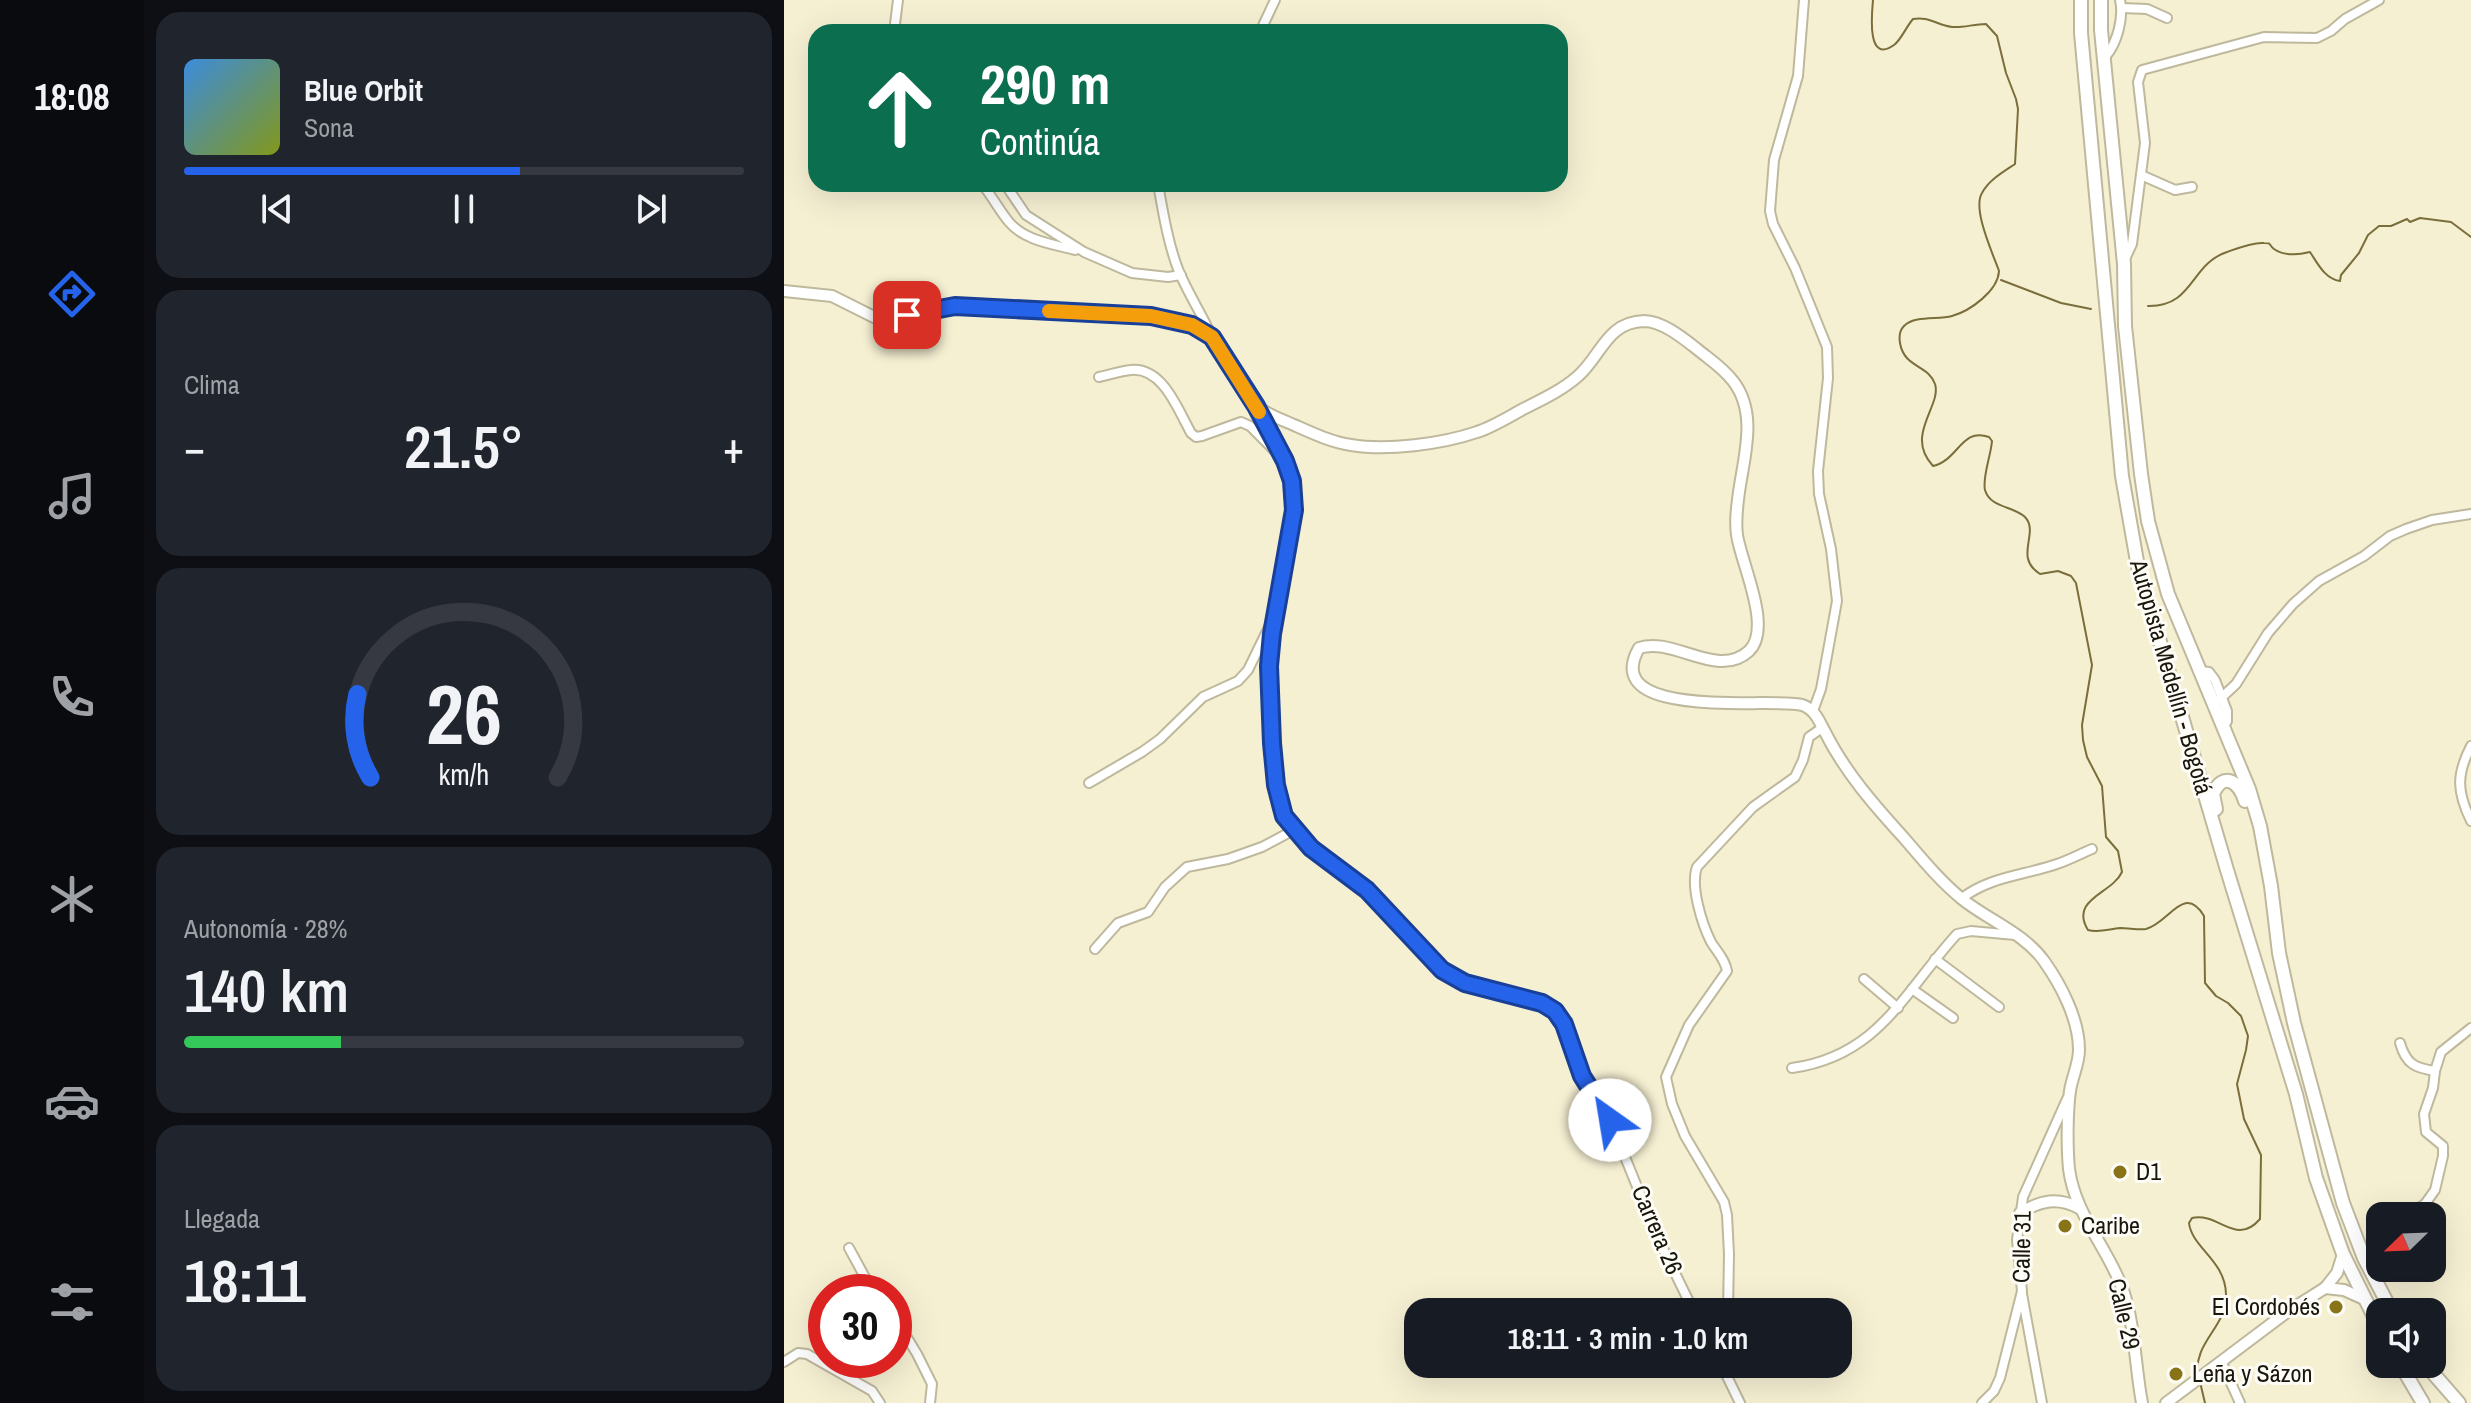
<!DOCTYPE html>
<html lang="es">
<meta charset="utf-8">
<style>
:root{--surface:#171b24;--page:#20242c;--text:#f1f3f6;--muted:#9ea1a6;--line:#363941;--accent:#2563eb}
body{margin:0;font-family:"Archivo Narrow",sans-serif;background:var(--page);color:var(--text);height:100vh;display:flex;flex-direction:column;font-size:30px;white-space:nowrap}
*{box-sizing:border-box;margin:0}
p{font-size:26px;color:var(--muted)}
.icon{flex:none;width:44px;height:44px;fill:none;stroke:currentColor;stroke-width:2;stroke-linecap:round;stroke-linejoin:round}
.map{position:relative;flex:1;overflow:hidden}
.details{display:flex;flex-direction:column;gap:12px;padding:12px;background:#0d0f14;width:640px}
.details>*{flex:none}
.top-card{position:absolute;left:24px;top:24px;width:760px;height:168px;border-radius:24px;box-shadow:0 8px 32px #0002;background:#0b6e4f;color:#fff;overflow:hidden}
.needle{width:52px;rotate:247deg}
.tools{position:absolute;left:1582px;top:1202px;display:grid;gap:16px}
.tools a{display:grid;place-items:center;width:80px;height:80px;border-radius:16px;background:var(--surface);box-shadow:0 8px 32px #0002;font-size:40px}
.speed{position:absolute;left:24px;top:1274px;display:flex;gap:16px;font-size:40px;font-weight:700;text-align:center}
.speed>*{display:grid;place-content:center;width:104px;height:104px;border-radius:50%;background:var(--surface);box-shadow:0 8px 32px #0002;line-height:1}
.speed .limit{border:12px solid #d22;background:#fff;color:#111}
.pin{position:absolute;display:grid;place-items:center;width:68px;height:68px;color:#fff;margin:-34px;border-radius:16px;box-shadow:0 4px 12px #0006}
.me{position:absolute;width:88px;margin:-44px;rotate:328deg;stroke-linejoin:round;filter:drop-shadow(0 0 6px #0008)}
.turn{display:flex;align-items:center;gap:28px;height:168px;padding:0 40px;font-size:36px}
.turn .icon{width:104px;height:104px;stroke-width:2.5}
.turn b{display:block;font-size:56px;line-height:68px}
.big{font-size:60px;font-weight:600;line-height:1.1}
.details .card{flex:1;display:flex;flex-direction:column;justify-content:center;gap:12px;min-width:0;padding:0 28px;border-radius:24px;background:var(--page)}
.details .dial{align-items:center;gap:0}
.dial svg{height:208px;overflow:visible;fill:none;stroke:var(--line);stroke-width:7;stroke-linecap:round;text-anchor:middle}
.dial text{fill:var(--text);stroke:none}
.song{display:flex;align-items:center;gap:24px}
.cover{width:96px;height:96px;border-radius:12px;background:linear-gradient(135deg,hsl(210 70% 55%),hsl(70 70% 35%))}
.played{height:8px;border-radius:4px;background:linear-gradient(90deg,var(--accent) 60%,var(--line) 60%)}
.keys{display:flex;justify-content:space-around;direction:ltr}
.heat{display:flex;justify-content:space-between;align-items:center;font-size:44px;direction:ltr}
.charge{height:12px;border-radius:6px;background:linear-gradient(90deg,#34c759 28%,var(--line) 0)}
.trip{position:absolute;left:620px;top:1298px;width:448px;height:80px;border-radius:24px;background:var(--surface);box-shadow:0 8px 32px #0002;font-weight:600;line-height:80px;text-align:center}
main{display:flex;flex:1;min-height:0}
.menu{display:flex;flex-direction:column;width:144px;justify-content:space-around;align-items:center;background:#090b0e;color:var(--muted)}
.menu .icon{width:56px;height:56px}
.menu .current{color:var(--accent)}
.menu b{font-size:36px;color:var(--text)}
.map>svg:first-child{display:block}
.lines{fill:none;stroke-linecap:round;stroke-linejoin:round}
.stream{stroke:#7a6e3b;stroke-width:2}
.minor-casing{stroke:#beb89d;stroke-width:12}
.major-casing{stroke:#beb89d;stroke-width:14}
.highway-casing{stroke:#beb89d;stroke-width:16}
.minor{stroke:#fff;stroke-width:8}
.major{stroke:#fff;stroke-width:10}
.highway{stroke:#fff;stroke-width:12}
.route-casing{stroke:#184099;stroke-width:20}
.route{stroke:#2563eb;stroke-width:14}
.slow{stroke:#f59e0b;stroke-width:14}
.poi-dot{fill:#887416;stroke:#fefcf7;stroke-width:3}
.labels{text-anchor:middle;stroke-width:6;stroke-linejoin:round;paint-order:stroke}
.street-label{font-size:24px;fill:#19160c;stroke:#fefcf7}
.poi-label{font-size:24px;fill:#19160c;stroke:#fefcf7;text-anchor:start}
</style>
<main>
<nav class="menu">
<b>18:08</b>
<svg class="icon current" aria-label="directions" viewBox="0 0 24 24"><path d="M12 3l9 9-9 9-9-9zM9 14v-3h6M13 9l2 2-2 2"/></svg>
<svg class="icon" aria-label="music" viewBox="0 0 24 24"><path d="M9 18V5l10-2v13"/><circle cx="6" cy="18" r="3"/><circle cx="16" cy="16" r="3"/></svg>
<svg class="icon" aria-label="phone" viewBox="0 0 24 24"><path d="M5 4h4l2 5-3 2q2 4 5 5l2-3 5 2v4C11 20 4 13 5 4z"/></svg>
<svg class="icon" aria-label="climate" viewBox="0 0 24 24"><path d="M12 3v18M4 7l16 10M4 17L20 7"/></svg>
<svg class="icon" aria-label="car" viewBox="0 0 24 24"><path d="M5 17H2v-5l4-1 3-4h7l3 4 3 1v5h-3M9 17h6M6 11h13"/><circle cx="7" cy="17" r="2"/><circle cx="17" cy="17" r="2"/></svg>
<svg class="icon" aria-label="filters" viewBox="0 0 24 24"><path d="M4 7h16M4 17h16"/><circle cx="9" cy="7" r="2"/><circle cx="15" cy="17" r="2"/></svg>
</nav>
<section class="details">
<div class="card">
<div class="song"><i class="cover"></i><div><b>Blue Orbit</b><p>Sona</p></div></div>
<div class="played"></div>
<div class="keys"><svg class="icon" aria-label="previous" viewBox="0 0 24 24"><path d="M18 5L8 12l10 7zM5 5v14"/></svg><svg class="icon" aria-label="pause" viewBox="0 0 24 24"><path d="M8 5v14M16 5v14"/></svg><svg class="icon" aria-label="next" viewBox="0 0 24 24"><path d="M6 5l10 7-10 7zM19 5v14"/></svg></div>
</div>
<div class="card"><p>Clima</p>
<div class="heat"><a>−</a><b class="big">21.5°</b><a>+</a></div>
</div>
<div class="card dial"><svg viewBox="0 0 100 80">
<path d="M14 69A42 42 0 1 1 86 69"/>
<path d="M14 69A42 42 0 0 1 9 37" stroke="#2563eb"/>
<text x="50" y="56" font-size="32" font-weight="700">26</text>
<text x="50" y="72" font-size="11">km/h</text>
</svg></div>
<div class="card"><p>Autonomía · 28%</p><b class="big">140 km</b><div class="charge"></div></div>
<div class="card"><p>Llegada</p><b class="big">18:11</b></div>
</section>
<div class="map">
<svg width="1687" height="1403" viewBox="0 0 1687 1403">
<rect width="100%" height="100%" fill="#f6f0d3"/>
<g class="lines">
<g class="stream">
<path d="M1089,0C1088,12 1082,65 1110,45C1117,40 1122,27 1129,19C1144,16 1153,25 1168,27C1179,28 1190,24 1202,24L1213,36L1222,73L1232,99L1234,109L1231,164C1219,172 1205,180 1198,193C1188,209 1209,254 1215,271C1214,291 1186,311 1168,316C1154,320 1131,315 1120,326C1115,331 1115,337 1116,343C1120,368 1145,365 1151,384C1158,406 1120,435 1149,466C1175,460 1177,427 1205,437L1208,441C1207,455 1198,478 1201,490C1206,508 1230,506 1241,517C1256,533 1229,557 1256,574L1274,571L1287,576L1292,583L1308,665L1298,725L1299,740L1303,757L1318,786L1322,837L1334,851L1338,872C1328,894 1285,899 1304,930C1315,933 1325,929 1336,928C1345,928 1354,930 1362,929C1385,923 1400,883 1420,916L1421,983L1432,996L1444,1003L1457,1016L1464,1036L1462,1050L1453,1084L1460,1119L1477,1155L1476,1219C1452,1247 1435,1212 1408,1218L1405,1223C1408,1248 1441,1260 1442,1294C1444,1326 1409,1342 1414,1375"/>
<polyline points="1217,280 1277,303 1307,309"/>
<path d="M1364,306C1410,307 1406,264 1443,252C1454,248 1469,242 1480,243C1488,243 1484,244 1490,249C1500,256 1514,255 1526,252C1534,264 1541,279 1556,281L1557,275L1575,253L1584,235L1595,226H1607L1623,219L1626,222L1636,218L1667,222L1687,237"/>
<polyline points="1416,1382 1421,1403"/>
</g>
<g class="minor-casing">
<g id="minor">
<polyline points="1020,0 1014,76 990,160 986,211 989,224 1011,268 1043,347 1044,378 1034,471 1035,494 1047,549 1053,601 1037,689 1029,711"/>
<polyline points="1338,8 1363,9 1383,18"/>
<polyline points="110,32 114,0"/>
<polyline points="476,32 491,0"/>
<path d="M1322,56C1333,43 1340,18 1336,0"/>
<polyline points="1357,175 1391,190 1408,187"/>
<path d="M198,184C208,196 215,210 225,222C241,241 269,244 291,250"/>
<polyline points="221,184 242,215 300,252 348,273 384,277 397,275"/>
<path d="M374,184C379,212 384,243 394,269C403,292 418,314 428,337"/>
<polyline points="1341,259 1348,244 1361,143 1354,82 1358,70 1480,37 1533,38 1547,31 1561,19 1595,0"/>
<path d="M315,377C325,375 336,371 347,370C379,367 394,410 407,433L412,437L418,436L457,422L466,426L495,455"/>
<polyline points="473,408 501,461 508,481 510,510 488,634 485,666 488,743 492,785 500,816 527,848 583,890 658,970 681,983 758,1003 771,1011 780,1024 798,1076 826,1120 873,1236 910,1312"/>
<polyline points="1417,671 1425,672 1431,680 1443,711 1443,721 1440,727"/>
<polyline points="1437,698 1452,684 1484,633 1509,604 1535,581 1580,556 1606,536 1622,529 1648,520 1687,514"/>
<path d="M1687,746C1672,775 1673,792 1687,821"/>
<polyline points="305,783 358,752 376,739 419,697 454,681 464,670 486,625"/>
<path d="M1178,898C1208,876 1238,876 1273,864C1285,860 1296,854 1308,849"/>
<polyline points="311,949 334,923 364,912 381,887 403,867 444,859 478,847 510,830"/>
<polyline points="1151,959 1215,1007"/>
<polyline points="1080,979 1114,1008"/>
<polyline points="1128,989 1169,1018"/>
<path d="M1616,1043C1622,1064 1631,1068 1651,1071"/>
<path d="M1008,1068C1095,1056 1120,992 1173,934L1187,931L1231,935"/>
<polyline points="1622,1216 1641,1204 1651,1190 1659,1156 1659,1146 1642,1132 1640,1114 1649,1088 1651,1071 1657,1052 1687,1028"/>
<polyline points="65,1248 89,1292"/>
<polyline points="1581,1257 1588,1242 1596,1235"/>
<polyline points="1238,1294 1258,1403"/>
<path d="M944,1312L945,1254L943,1215L940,1202L901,1136L888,1104L882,1077L905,1025L943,971C941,959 933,952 927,942C918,924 906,886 913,867L969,807L1011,777L1019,760L1025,737L1038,728"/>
<polyline points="110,1316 133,1354 148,1384 146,1403"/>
<polyline points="1437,1361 1456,1403"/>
<polyline points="0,1362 14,1353 23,1354 88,1391 96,1403"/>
<polyline points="937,1364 956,1403"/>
<polyline points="1198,1403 1210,1391 1216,1378 1238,1291 1233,1240 1239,1197 1283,1099"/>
</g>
</g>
<g class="major-casing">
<g id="major">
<path d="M0,291L48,296L94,319H106L171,306L382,318L408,325L428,337L472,406C484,415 496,419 510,425C528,433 547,442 567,445C603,451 658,444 693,432C709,427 726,416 741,408C759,399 778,390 793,377C817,357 822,322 860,321C878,321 899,338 913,349C925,359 939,368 949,381C974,413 960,456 955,492C953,507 951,520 953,535C957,563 989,628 965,651C933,680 890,636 855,648C813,722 992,697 1018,705C1031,709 1035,721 1041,732C1061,772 1090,805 1120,838C1138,859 1156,881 1178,899C1204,920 1240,933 1260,961C1277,985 1295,1019 1295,1050C1295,1064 1288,1077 1286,1091C1283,1113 1283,1147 1285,1169C1291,1215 1324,1248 1339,1290C1351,1325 1351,1366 1358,1403"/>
<path d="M1236,1213C1257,1200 1274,1197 1295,1208"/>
<polyline points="1541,1288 1560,1290 1580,1299"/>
<polyline points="1382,1403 1503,1312 1541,1288 1553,1273 1559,1254"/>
</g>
</g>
<g class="highway-casing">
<g id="highway">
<polyline points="1297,0 1297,33 1338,476 1354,567 1443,870 1512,1094 1532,1178 1559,1254 1596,1329"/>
<polyline points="1317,0 1317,30 1340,264 1341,326 1357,474 1364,521 1384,594 1465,789 1476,826 1487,886 1495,953 1510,1023 1559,1203 1580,1258 1608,1312"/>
<path d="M1432,809L1429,794C1439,771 1455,781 1461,801"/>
<polyline points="1616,1364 1639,1403"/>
<polyline points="1641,1364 1675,1403"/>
</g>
</g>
<use href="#minor" class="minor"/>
<use href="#major" class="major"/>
<use href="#highway" class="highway"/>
</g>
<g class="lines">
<g class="route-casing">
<polyline id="route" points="123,315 171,306 367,316 408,325 428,337 472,406 501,461 508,481 510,510 488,634 485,666 488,743 492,785 500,816 527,848 583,890 658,970 681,983 758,1003 771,1011 780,1024 798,1076 826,1120"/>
</g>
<use href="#route" class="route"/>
<polyline class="slow" points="265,311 367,316 408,325 428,337 475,412"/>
</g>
<g class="poi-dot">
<circle cx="1336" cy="1172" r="8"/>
<circle cx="1281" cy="1226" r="8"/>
<circle cx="1552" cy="1307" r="8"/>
<circle cx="1392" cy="1374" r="8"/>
</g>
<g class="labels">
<g class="street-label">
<text transform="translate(1387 677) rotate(74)" y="8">Autopista Medellín - Bogotá</text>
<text transform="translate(873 1230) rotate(67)" y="8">Carrera 26</text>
<text transform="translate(1238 1247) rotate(-89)" y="8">Calle 31</text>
<text transform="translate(1340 1314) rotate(77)" y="8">Calle 29</text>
</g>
<g class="poi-label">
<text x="1352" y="1180">D1</text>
<text x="1297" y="1234">Caribe</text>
<text x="1536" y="1315" text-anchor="end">El Cordobés</text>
<text x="1408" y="1382">Leña y Sázon</text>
</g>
</g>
</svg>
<div class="tools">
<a><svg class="needle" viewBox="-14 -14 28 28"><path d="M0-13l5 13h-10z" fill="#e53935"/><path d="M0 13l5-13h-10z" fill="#9ea1a6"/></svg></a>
<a><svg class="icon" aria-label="sound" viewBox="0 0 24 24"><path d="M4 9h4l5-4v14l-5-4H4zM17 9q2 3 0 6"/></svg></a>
</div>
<div class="speed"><div class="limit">30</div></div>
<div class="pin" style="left:123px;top:315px;background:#d93025"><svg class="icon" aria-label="arrive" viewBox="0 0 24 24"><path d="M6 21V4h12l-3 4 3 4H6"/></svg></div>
<svg class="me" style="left:826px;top:1120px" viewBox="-20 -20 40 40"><circle r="19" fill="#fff"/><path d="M0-13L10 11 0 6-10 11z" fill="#2563eb"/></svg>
<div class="trip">18:11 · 3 min · 1.0 km</div>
<div class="top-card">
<div class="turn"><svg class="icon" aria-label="ahead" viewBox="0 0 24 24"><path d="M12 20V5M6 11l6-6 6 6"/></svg><div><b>290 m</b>Continúa</div></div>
</div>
</div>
</main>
